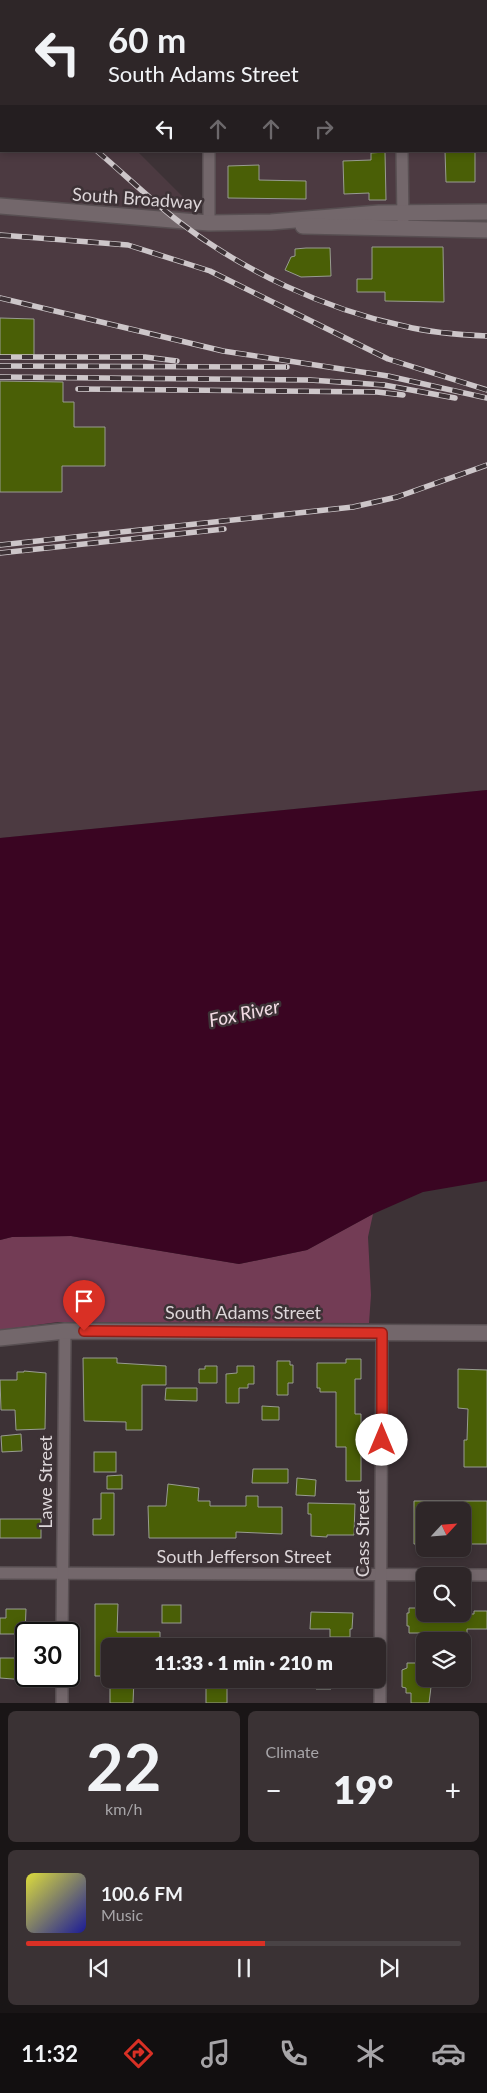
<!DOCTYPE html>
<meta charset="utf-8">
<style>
:root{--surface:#2e2628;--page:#3a3234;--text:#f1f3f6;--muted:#a7a5a8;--line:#494345;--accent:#d93025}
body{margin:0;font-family:Lato,sans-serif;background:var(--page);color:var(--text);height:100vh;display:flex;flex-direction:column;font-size:19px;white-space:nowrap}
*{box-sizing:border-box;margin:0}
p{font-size:16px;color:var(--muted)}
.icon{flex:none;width:28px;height:28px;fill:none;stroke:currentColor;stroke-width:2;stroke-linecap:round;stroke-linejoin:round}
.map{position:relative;height:1703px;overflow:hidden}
.side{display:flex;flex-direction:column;gap:8px;padding:8px;background:#191516;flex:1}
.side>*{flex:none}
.hud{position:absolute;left:0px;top:0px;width:488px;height:152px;box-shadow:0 2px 8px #0003,0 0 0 1px var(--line);background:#2e2628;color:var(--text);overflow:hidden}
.needle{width:32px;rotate:64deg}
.buttons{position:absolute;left:416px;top:1502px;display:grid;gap:10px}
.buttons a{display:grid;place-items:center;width:55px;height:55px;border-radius:8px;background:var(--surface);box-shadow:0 2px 8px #0003,0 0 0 1px var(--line);font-size:25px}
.speed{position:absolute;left:15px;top:1622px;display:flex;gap:10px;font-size:25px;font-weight:700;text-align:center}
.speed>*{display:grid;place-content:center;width:65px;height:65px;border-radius:50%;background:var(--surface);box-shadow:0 2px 8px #0003,0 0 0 1px var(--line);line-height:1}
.speed .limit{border:2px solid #111;border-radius:8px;background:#fff;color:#111}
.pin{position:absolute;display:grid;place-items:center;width:42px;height:42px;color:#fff;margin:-51px -21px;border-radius:50% 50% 50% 0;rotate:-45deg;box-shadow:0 0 5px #0007}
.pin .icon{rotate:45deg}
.me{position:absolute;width:55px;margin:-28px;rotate:0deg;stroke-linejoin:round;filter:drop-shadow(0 0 4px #0008)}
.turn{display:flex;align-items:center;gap:18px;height:105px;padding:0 25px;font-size:22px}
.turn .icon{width:65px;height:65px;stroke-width:2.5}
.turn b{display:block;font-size:35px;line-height:42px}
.lanes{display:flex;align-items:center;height:48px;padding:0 25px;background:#0003;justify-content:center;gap:25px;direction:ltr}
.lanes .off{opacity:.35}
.big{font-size:38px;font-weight:800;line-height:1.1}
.side .tile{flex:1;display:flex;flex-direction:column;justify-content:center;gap:8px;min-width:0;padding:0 18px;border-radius:8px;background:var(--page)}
.side .dial{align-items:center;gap:0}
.dial b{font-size:65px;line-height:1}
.song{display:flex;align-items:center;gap:15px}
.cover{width:60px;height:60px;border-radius:8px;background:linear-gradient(135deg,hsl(60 70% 55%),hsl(240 70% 35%))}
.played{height:5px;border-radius:2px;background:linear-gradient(90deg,var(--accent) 55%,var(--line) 55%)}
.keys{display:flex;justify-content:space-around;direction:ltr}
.heat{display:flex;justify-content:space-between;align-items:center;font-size:28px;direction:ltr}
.side .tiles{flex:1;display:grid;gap:8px;grid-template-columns:1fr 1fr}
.tile:last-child{grid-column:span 2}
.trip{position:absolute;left:101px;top:1638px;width:285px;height:50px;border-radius:8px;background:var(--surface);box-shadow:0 2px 8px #0003,0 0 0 1px var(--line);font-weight:800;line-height:50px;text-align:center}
.tabs{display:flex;height:80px;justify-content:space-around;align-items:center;background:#120f10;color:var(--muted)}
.tabs .icon{width:35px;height:35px}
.tabs .active{color:var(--accent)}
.tabs b{font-size:22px;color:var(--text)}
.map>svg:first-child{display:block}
.built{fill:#4c3a41}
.green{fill:#733c55}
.water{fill:#3a0522}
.building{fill:#4a5f06;stroke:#989c91}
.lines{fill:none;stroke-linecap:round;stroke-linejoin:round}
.street-casing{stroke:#584f52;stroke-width:14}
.secondary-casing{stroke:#584f52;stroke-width:18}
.street{stroke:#73676b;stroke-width:11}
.secondary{stroke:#73676b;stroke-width:15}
.rail-casing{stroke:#cdc6c9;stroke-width:5.5}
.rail{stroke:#3d3236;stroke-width:4;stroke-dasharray:11;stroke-linecap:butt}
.route-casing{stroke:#8d1f18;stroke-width:12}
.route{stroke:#d93025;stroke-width:9}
.labels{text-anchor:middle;stroke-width:5;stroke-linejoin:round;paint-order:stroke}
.street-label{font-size:18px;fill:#ddd6d9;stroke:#3d3236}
.water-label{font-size:19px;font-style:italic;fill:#f3dce5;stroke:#3d3236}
</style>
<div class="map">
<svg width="487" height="1703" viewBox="0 0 487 1703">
<rect width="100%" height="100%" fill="#3d3236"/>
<polygon class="built" points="0,0 2,0 1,151 137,151 208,222 209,151 486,151 486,1 468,1 487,0 487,790 0,838"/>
<polygon class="green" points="373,1214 368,1237 371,1295 369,1323 58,1322 0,1330 0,1240 12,1237 71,1236 239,1264 307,1250"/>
<polygon class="water" points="487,790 487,1181 423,1192 373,1214 307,1250 239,1264 71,1236 12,1237 0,1240 0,838"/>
<g class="building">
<polygon points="445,151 475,151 475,182 446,182"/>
<polygon points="385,152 386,200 369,200 369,193 344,194 343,161 371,160 371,153"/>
<polygon points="259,165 259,180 306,181 306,199 228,198 228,166"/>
<polygon points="372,247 443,247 444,302 385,301 385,292 357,292 357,279 372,279"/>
<polygon points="306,248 330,248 331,276 301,277 285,270 291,257 295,256 295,249"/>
<polygon points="0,318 34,319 34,356 0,356"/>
<polygon points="0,381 63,382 63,402 74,402 74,427 105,427 105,466 62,466 62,492 0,492"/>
<polygon points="83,1358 117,1358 117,1363 166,1366 166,1385 142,1385 142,1430 126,1430 126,1422 84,1421"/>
<polygon points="346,1359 361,1359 361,1379 355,1379 355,1414 361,1414 361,1481 346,1481 346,1447 336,1447 336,1392 320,1392 320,1388 317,1388 317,1363 346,1363"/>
<polygon points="277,1361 290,1361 290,1365 293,1365 293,1383 288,1383 288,1395 277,1395"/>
<polygon points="205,1366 217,1366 217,1383 199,1383 199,1369 205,1369"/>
<polygon points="237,1366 254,1366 254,1384 248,1384 248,1388 239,1388 239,1403 226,1403 226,1374 237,1373"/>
<polygon points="458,1369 487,1370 487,1467 464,1467 464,1440 467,1440 468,1409 458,1408"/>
<polygon points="24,1371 46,1373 45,1429 16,1430 15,1410 1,1410 0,1380 17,1380 17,1372 24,1372"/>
<polygon points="166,1388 197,1388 197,1401 165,1400"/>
<polygon points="262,1406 279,1407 279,1420 262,1420"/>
<polygon points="21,1434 22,1451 2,1452 1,1436"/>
<rect x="94" y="1452" width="22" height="20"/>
<polygon points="253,1469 288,1469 288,1483 252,1483"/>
<polygon points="122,1475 122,1489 107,1489 107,1476"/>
<polygon points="297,1478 316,1480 315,1496 296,1495"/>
<polygon points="168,1484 199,1488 198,1501 210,1501 210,1506 246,1506 246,1496 258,1496 258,1507 282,1507 282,1534 236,1532 236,1538 149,1538 148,1506 166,1506"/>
<polygon points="101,1493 114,1493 114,1535 93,1535 93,1519 101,1519"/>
<polygon points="414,1501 487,1501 487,1544 462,1544 462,1511 425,1511 425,1544 414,1544"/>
<polygon points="308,1503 355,1504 354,1535 327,1535 327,1537 311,1536 311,1514 308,1514"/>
<rect x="0" y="1519" width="41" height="19"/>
<polygon points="95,1604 118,1604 117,1632 160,1632 160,1645 110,1646 110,1676 95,1676"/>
<rect x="162" y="1605" width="19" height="18"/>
<polygon points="409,1608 425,1608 425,1614 474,1614 474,1611 487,1611 487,1629 467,1629 467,1641 437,1641 437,1638 421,1638 421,1633 409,1633 409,1626 407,1626 407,1613 409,1613"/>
<polygon points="6,1609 26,1609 25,1634 0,1634 0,1618 6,1618"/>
<polygon points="311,1612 353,1613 352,1629 350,1629 350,1637 330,1637 330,1629 310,1629"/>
<polygon points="0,1658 26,1658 26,1680 0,1678"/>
<polygon points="407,1663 418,1663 418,1668 425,1668 425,1679 432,1679 429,1703 411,1703 411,1693 406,1693 406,1688 402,1687 402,1670 407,1668"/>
<polygon points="110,1679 134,1679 133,1703 110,1703"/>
<rect x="206" y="1679" width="21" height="24"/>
<polygon points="317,1679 331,1679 331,1689 316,1689"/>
</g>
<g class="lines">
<g class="street-casing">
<g id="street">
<polyline points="210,1 210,0"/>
<polyline points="401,1 401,0"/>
<polyline points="402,151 403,220"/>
<polyline points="209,223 209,151"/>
<polyline points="0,1573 487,1575"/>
<polyline points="62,1634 65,1331"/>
<polyline points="62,1703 62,1676"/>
<polyline points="380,1703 382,1333"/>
</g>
</g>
<g class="secondary-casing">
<g id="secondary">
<polyline points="0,206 209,223 271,222 379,213 487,212"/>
<polyline points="303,226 487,230"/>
<polyline points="0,1338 65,1331 487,1333"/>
</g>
</g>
<use href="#street" class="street"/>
<use href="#secondary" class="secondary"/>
<g class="rail-casing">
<g id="rail">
<polyline points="0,69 1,70"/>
<path d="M97,151C124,174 150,199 178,221C243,271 324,309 404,326C428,332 462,335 487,336"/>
<polyline points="0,235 128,245 210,271 388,359 487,390"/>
<polyline points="0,298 223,351 388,376 487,398"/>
<polyline points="0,357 145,357 177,361"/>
<polyline points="0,366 287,367"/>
<polyline points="0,377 310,380 384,385 455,398"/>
<polyline points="78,389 377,392 403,395"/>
<polyline points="0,545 353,507 397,497 487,465"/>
<polyline points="0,553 224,529"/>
</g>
</g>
<use href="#rail" class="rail"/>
</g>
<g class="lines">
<g class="route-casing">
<polyline id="route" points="84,1331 382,1333 382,1440"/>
</g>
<use href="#route" class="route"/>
</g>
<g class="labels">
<g class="street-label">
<text transform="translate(137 199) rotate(4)" y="6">South Broadway</text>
<text x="243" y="1319">South Adams Street</text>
<text transform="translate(46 1482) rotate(-90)" y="6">Lawe Street</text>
<text transform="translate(363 1533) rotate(-90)" y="6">Cass Street</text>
<text x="244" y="1563">South Jefferson Street</text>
</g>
<g class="water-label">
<text transform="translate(244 1013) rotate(-12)" y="7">Fox River</text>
</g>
</g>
</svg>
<div class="buttons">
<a><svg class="needle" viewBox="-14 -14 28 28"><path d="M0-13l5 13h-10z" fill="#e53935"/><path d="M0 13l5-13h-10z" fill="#a7a5a8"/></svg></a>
<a><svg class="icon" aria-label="search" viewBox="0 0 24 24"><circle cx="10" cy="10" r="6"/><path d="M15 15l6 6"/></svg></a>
<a><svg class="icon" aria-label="layers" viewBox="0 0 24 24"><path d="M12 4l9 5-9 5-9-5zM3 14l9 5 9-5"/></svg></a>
</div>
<div class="speed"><div class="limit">30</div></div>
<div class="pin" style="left:84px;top:1331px;background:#d93025"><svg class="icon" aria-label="arrive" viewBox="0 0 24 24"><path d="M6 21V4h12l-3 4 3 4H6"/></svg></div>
<svg class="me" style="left:382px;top:1440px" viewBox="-20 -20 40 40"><circle r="19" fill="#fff"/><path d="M0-13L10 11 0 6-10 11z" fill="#d93025"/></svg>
<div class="trip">11:33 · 1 min · 210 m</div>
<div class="hud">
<div class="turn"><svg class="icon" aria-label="left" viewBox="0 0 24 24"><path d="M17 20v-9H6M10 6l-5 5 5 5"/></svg><div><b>60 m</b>South Adams Street</div></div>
<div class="lanes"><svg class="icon" aria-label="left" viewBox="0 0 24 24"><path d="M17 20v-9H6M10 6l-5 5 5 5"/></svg><svg class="icon off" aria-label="ahead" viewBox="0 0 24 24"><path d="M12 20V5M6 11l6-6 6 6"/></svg><svg class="icon off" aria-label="ahead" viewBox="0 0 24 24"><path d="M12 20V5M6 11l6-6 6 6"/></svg><svg class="icon off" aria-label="right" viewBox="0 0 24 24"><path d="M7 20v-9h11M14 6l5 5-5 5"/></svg></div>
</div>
</div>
<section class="side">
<div class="tiles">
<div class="tile dial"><b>22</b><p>km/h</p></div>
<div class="tile"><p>Climate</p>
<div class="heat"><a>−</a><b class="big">19°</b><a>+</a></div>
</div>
<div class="tile">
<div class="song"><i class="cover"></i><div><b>100.6 FM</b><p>Music</p></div></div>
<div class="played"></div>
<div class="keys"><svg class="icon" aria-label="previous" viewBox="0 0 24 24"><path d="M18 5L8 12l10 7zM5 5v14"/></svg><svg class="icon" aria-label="pause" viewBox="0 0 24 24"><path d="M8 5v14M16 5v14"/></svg><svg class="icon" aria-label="next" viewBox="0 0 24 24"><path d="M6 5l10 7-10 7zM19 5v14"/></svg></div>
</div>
</div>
</section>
<nav class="tabs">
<b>11:32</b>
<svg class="icon active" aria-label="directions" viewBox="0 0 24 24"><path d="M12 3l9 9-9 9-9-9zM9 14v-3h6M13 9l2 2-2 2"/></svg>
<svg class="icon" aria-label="music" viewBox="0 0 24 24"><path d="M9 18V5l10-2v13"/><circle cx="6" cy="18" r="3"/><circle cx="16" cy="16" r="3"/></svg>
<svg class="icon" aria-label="phone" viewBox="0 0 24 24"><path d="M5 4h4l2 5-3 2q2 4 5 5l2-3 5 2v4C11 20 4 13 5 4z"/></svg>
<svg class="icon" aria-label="climate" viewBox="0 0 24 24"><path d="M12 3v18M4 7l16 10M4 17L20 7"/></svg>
<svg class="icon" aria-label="car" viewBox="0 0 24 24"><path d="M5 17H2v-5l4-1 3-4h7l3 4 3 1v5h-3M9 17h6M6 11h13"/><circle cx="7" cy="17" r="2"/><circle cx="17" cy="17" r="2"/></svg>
</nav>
